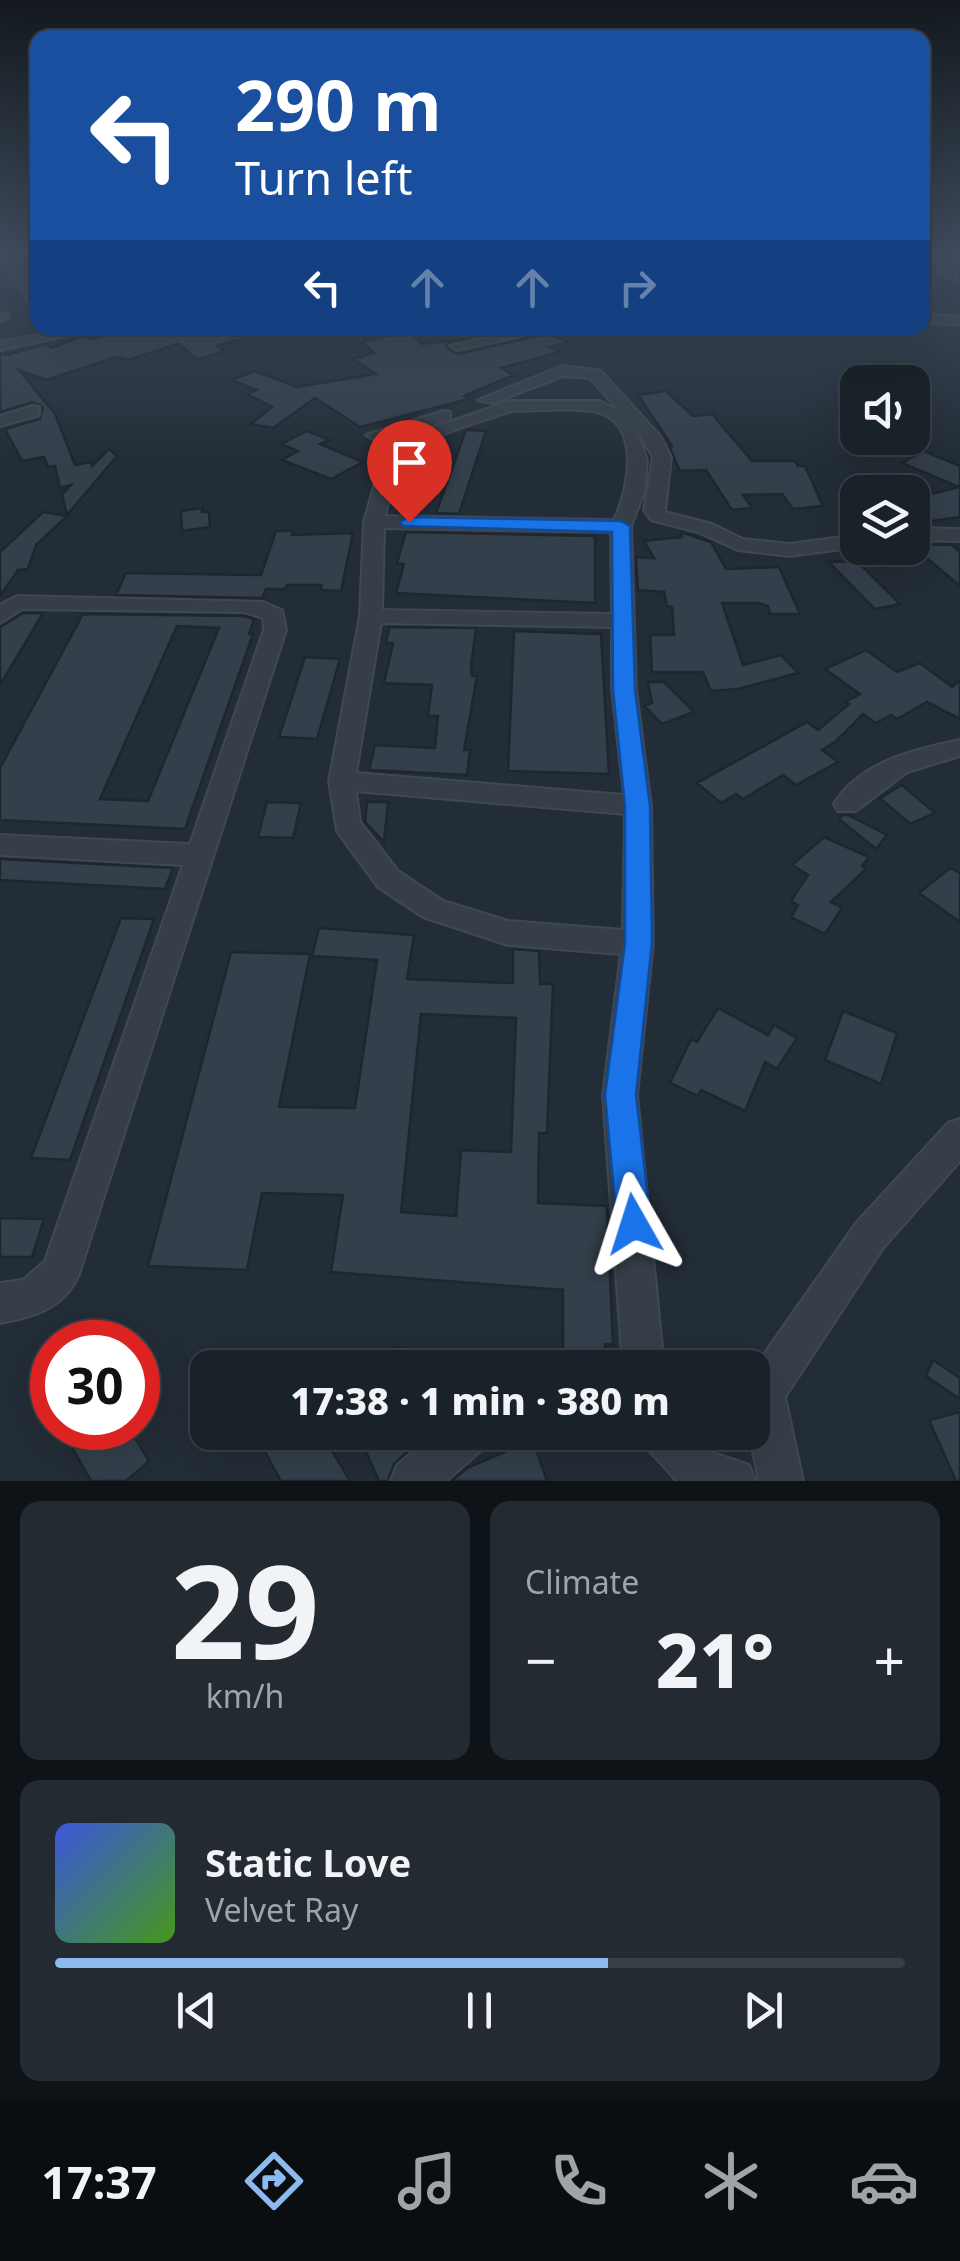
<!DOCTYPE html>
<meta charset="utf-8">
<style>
:root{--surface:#1a2229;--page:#232a31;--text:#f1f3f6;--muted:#9fa4a8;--line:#383f46;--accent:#8cbaee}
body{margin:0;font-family:"Noto Sans",sans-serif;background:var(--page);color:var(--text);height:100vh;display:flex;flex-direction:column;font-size:38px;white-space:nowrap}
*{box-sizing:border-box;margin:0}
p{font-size:32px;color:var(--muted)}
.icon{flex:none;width:55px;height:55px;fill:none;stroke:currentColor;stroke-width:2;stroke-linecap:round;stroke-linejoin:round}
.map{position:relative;height:1481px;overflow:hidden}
.side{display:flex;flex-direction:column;gap:20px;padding:20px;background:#0e1317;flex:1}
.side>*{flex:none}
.hud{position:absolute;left:30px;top:30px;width:900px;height:305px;border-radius:20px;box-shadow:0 10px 40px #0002,0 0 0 2px var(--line);background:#1a4fa0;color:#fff;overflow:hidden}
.fabs{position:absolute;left:840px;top:365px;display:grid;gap:20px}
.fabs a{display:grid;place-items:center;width:90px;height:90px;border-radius:20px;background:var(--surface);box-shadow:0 10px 40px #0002,0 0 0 2px var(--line);font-size:50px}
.speed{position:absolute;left:30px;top:1320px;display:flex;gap:20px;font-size:50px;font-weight:700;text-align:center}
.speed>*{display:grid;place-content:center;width:130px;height:130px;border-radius:50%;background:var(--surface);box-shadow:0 10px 40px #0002,0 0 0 2px var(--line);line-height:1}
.speed .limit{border:15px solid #d22;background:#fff;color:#111}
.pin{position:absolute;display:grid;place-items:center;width:85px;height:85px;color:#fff;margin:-102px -42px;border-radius:50% 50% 50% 0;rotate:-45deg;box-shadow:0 0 10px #0007}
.pin .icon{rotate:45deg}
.me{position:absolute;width:110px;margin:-55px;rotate:354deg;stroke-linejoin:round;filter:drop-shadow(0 0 8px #0008)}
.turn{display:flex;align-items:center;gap:35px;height:210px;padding:0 40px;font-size:45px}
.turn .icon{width:130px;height:130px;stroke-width:2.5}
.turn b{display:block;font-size:70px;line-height:85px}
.lanes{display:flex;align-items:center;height:95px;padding:0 40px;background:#0003;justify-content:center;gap:50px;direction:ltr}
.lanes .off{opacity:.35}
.big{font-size:75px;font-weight:800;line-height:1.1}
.side .widget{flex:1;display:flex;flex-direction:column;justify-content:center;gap:15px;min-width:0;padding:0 35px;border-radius:20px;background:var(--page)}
.side .dial{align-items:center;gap:0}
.dial b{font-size:130px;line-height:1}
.song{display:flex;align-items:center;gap:30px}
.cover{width:120px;height:120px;border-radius:15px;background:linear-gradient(135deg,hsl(230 70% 55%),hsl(100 70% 35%))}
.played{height:10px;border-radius:5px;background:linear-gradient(90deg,var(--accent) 65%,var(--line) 65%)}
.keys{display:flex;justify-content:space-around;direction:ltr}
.heat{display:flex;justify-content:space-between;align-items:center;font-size:55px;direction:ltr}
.side .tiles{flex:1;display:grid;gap:20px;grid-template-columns:1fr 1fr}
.widget:last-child{grid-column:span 2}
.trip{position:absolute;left:190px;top:1350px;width:580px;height:100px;border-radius:20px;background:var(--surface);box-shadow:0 10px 40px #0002,0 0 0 2px var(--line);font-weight:800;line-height:100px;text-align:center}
.menu{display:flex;height:160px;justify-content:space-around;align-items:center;background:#0a0e10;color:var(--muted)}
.menu .icon{width:70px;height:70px}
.menu .selected{color:var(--accent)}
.menu b{font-size:45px;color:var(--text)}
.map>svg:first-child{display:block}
.building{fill:#333f4b;stroke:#1e262e;stroke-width:2.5;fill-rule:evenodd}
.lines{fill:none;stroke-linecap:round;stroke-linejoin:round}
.minor-casing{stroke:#404851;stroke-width:4}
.minor{fill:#363f48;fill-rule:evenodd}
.route{fill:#1a73e8;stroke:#114b97;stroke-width:2.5}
</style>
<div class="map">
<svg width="960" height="1481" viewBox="0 0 960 1481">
<rect width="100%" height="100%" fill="#232d37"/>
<g class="building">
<polygon points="923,255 960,266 960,285 922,275"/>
<polygon points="27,268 31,280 38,281 38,322 2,271"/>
<polygon points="137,328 265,328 265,332 217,346 225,352 197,359 178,344 128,360 116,357 46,380 19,370 55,414 75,465 91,462 92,466 109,449 117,456 67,515 62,494 71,485 60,488 55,466 48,467 44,457 22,461 5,429 40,419 43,407 32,402 0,412 0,353 7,355 46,344 52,348 83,336 91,339"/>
<polygon points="408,331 422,344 464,339 447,344 448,349 458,354 546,334 569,342 550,347 560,352 501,368 514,375 464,396 469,399 360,427 315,398 273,428 251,424 272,407 247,394 257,390 231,380 255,371 297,387 376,374 353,359 374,353 362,342"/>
<polygon points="666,391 693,416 712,414 752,461 795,461 798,466 805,466 823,506 793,509 782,494 743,495 752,508 732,510 706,470 680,471 669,446 672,446 638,395"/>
<polygon points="466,430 486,431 459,514 436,513"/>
<polygon points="307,431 330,440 320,444 363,462 331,479 282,460 298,451 281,444"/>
<polygon points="924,451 960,466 960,517 912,524 912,499 959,487 902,463"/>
<polygon points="202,508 202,512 209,512 210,527 182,531 181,511"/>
<polygon points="43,512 67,516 36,545 28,569 18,570 0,596 0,552"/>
<polygon points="276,531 294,531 292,535 353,533 341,591 321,590 322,585 287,585 285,589 266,589 262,598 116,595 126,573 261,575"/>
<polygon points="406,532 595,536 595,603 396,593 404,564 397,563"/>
<polygon points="680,532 711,542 726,569 779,567 800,614 770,614 768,606 758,603 722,603 743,665 781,655 798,673 738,689 711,691 703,672 652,672 650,635 674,635 672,607 667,606 664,592 638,590 636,557 654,558 644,541 682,537"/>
<polygon points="912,544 952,545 960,552 960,586 928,559 880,567 845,554 912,548"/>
<polygon points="857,561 900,604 875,609 829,562"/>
<polygon points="23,613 43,613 0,685 0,627"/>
<path d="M83,614L244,616L254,619L249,634H253L185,829L0,820V768ZM177,626L219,628L148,801L100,799Z"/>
<polygon points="389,627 476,628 471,666 472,676 477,676 464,750 470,750 467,775 369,770 375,745 435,748 438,716 428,716 432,685 384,683 393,643 386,643"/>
<polygon points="514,631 601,634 609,774 508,771"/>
<polygon points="866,650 897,672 920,663 952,687 960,680 960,719 927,702 897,719 891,715 876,723 863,714 835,742 822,750 838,762 796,785 783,775 743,799 736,794 721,803 697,783 807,722 818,730 849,704 845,702 860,694 825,669"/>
<polygon points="305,657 340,659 317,739 279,737"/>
<polygon points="648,682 664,682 694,712 662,724 644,706 652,703"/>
<polygon points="902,785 935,813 910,824 880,798"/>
<polygon points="267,802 301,803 293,838 258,837"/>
<polygon points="367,802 388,802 384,842 365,822"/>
<polygon points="842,815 848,815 887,835 876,849 839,819"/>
<polygon points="824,837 869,857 862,866 866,869 831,902 842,908 825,934 791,917 798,905 791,901 808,875 792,865"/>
<polygon points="0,859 173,868 165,889 0,880"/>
<polygon points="950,868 960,873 960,922 919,893"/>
<polygon points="121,918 154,919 70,1160 31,1158"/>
<path d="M319,928L414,935L407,979L513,983V949L539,951L540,984H553L547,1133H539L538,1203L607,1206L613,1345L605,1344L604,1368H563V1290L331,1272L343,1195L262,1193L247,1270L148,1266L231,952L310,954L279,1107L355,1108L377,960L312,956ZM421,1014L516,1018L511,1152L461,1150L456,1216L401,1212Z"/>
<polygon points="718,1008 768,1035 774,1025 797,1038 777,1069 765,1062 745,1111 701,1090 698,1096 670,1083 691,1039 697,1042"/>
<polygon points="843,1011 897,1033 881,1084 825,1060"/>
<polygon points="0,1218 44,1219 32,1257 0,1257"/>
<polygon points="394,1347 470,1357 470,1368 390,1368"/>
<polygon points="504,1351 552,1357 551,1368 502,1368"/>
<polygon points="933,1360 960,1378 960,1399 926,1376"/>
<polygon points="960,1412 960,1481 956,1481 929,1420"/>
<polygon points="61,1428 129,1428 149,1461 126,1481 91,1481"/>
<polygon points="254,1432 321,1432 350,1481 281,1481"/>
<polygon points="381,1432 398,1432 407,1452 394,1464 388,1481 379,1481 363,1445"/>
<polygon points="533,1440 547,1481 452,1481 467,1468"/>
</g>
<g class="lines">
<g class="minor-casing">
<g id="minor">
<polygon points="0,313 7,314 9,317 0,322"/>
<polygon points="922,314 960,317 960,325 922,322"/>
<polygon points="75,328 102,328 0,350 0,342"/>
<polygon points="531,328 558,328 457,350 450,346"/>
<path d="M562,366L601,371L660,436L671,457L665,512L712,524L743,539L789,544L858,535V547L789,556L738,550L698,532L651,520L644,510L653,457L637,431L647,460L644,492L631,526L636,690L651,806L653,943L637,1095L664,1368H623L603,1095L621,954L508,945L423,917L378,887L337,831L329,781L360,616L364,522L380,466L393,448L418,433L510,401H600L621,413L590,378L564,376L492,403L478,400ZM512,411C538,411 567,407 592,411C643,419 629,489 614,520L385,516C389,500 392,478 400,464C414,438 484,421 512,411ZM384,528L611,532L612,614L382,610ZM381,623L612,627V690L624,795L356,773ZM356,791L625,814L623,930L508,921L443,901L398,871L360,822Z"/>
<polygon points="33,406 39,407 39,415 0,426 0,416"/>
<polygon points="444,411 450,412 450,420 375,440 366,435"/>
<polygon points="912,528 960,529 960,541 912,540"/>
<path d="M17,596L263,602L282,610L286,630L79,1274C65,1308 34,1317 0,1323V1283L23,1280L45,1261L183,865L0,855V835L190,844L264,630L263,618L245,612L22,609L0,623V605Z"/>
<path d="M960,740V756L907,772L856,811H838L834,804C859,762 916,749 960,740Z"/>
<polygon points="960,1119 960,1161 883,1248 785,1397 803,1481 759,1481 749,1432 752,1432 755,1367 857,1222 948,1123"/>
<polygon points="437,1432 491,1432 485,1447 446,1481 391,1481 397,1465"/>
<polygon points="640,1432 691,1432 710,1452 749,1465 755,1481 677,1481 646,1447"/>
</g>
</g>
<use href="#minor" class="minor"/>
</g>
<linearGradient id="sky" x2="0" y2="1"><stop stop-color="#13191e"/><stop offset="0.55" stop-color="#3f4c5e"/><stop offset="1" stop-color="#3f4c5e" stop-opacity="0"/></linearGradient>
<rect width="960" height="462" fill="url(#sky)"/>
<polygon class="route" points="409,517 621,521 630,526 635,690 650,806 652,943 636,1095 651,1224 646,1236 634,1241 622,1236 617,1224 605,1095 625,943 625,806 613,690 612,532 403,526 400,522"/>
</svg>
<div class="fabs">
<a><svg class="icon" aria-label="sound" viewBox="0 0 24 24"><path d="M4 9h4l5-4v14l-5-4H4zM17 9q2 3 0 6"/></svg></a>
<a><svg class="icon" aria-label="layers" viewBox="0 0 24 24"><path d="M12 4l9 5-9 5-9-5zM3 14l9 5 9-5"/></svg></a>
</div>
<div class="speed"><div class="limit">30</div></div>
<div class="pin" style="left:409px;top:522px;background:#d93025"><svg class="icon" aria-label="arrive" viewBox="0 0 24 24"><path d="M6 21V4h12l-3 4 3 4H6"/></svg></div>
<svg class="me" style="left:634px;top:1224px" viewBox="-20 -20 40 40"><path d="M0-17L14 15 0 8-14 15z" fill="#1a73e8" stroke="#fff" stroke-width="4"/></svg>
<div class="trip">17:38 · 1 min · 380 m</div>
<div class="hud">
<div class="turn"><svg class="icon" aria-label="left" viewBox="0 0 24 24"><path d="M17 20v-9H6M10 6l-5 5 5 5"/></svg><div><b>290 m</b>Turn left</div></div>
<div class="lanes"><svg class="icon" aria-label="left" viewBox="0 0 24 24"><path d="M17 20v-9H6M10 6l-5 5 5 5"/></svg><svg class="icon off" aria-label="ahead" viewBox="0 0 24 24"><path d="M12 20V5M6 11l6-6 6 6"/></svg><svg class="icon off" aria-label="ahead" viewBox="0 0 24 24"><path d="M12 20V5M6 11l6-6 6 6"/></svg><svg class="icon off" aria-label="right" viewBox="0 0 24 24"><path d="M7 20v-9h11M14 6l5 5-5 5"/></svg></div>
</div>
</div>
<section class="side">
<div class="tiles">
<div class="widget dial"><b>29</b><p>km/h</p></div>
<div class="widget"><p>Climate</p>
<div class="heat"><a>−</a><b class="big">21°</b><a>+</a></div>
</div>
<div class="widget">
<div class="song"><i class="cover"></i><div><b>Static Love</b><p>Velvet Ray</p></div></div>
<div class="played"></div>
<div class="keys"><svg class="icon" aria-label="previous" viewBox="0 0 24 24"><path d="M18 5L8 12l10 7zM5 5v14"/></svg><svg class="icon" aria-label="pause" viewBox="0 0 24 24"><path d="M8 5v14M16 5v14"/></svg><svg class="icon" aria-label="next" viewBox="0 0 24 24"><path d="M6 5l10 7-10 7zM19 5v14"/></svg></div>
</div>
</div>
</section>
<nav class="menu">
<b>17:37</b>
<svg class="icon selected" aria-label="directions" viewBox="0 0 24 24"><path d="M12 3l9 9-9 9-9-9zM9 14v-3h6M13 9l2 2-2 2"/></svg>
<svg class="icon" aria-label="music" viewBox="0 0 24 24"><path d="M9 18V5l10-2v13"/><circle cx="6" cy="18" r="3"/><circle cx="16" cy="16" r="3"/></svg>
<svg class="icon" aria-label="phone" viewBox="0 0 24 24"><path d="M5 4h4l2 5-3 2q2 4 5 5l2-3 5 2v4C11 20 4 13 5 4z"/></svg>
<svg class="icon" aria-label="climate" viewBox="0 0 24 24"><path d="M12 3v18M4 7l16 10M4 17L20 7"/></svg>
<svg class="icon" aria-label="car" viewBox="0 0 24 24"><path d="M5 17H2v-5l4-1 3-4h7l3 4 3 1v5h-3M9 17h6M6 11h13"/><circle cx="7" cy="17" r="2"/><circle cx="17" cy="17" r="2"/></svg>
</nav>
